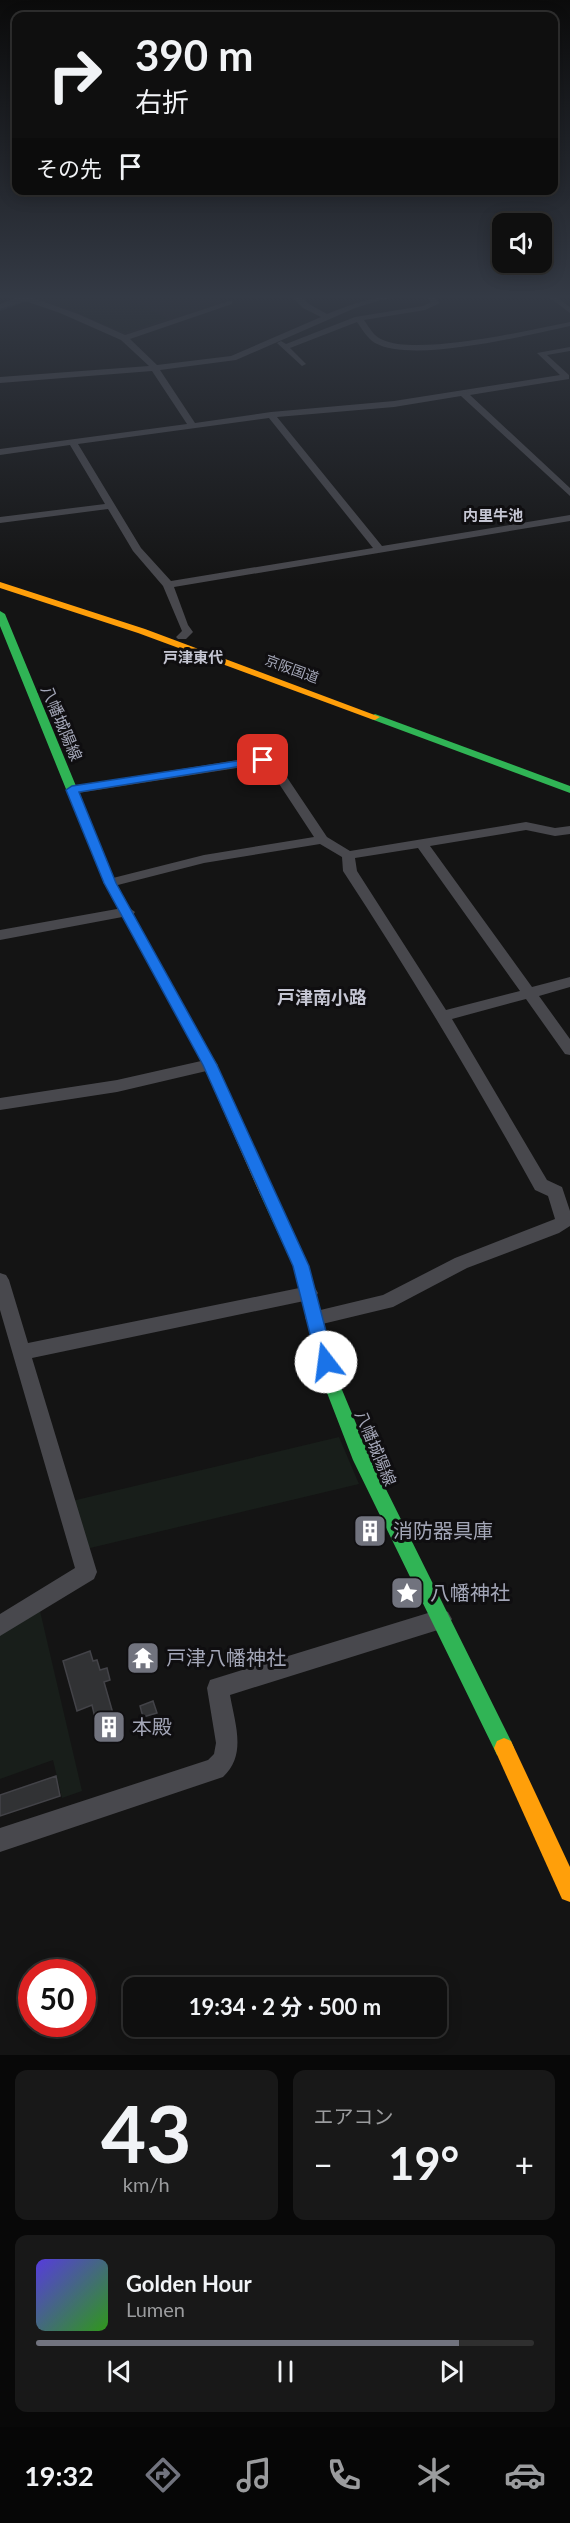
<!DOCTYPE html>
<html lang="ja">
<meta charset="utf-8">
<style>
:root{--surface:#0f0f0f;--page:#181818;--text:#f1f3f6;--muted:#9b9c9e;--line:#2f2f2f;--accent:#71737e}
body{margin:0;font-family:Lato,"Noto Sans JP",sans-serif;background:var(--page);color:var(--text);height:100vh;display:flex;flex-direction:column;font-size:22px;white-space:nowrap}
*{box-sizing:border-box;margin:0}
p{font-size:20px;color:var(--muted)}
.icon{flex:none;width:33px;height:33px;fill:none;stroke:currentColor;stroke-width:2;stroke-linecap:round;stroke-linejoin:round}
.map{position:relative;height:2055px;overflow:hidden}
.drawer{display:flex;flex-direction:column;gap:15px;padding:15px;background:#080808;flex:1}
.drawer>*{flex:none}
.hud{position:absolute;left:12px;top:12px;width:546px;height:183px;border-radius:12px;box-shadow:0 3px 15px #0003,0 0 0 2px var(--line);background:#0f0f0f;color:var(--text);overflow:hidden}
.buttons{position:absolute;left:492px;top:213px;display:grid;gap:12px}
.buttons a{display:grid;place-items:center;width:60px;height:60px;border-radius:12px;background:var(--surface);box-shadow:0 3px 15px #0003,0 0 0 2px var(--line);font-size:30px}
.speed{position:absolute;left:18px;top:1959px;display:flex;gap:12px;font-size:30px;font-weight:700;text-align:center}
.speed>*{display:grid;place-content:center;width:78px;height:78px;border-radius:50%;background:var(--surface);box-shadow:0 3px 15px #0003,0 0 0 2px var(--line);line-height:1}
.speed .limit{border:9px solid #d22;background:#fff;color:#111}
.pin{position:absolute;display:grid;place-items:center;width:51px;height:51px;color:#fff;margin:-26px;border-radius:12px;box-shadow:0 3px 9px #0006}
.me{position:absolute;width:66px;margin:-33px;rotate:345deg;stroke-linejoin:round;filter:drop-shadow(0 0 4px #0008)}
.turn{display:flex;align-items:center;gap:21px;height:126px;padding:0 24px;font-size:27px}
.turn .icon{width:78px;height:78px;stroke-width:2.5}
.turn b{display:block;font-size:42px;line-height:51px}
.then{display:flex;align-items:center;height:57px;padding:0 24px;background:#0003;gap:12px;font-size:22px}
.big{font-size:45px;font-weight:700;line-height:1.1}
.drawer .tile{flex:1;display:flex;flex-direction:column;justify-content:center;gap:9px;min-width:0;padding:0 21px;border-radius:12px;background:var(--page)}
.drawer .dial{align-items:center;gap:0}
.dial b{font-size:78px;line-height:1}
.song{display:flex;align-items:center;gap:18px}
.cover{width:72px;height:72px;border-radius:9px;background:linear-gradient(135deg,hsl(250 70% 55%),hsl(110 70% 35%))}
.played{height:6px;border-radius:3px;background:linear-gradient(90deg,var(--accent) 85%,var(--line) 85%)}
.keys{display:flex;justify-content:space-around;direction:ltr}
.heat{display:flex;justify-content:space-between;align-items:center;font-size:33px;direction:ltr}
.drawer .tiles{flex:1;display:grid;gap:15px;grid-template-columns:1fr 1fr}
.tile:last-child{grid-column:span 2}
.trip{position:absolute;left:123px;top:1977px;width:324px;height:60px;border-radius:12px;background:var(--surface);box-shadow:0 3px 15px #0003,0 0 0 2px var(--line);font-weight:700;line-height:60px;text-align:center}
.tab-bar{display:flex;height:96px;justify-content:space-around;align-items:center;background:#060606;color:var(--muted)}
.tab-bar .icon{width:42px;height:42px}
.tab-bar .active{color:var(--accent)}
.tab-bar b{font-size:27px;color:var(--text)}
.map>svg:first-child{display:block}
.built{fill:#1f1e21}
.green{fill:#181e1a}
.lines{fill:none;stroke-linecap:round;stroke-linejoin:round}
.stream{stroke:#262d37;stroke-width:2}
.building{fill:#313234;stroke:#434348;stroke-width:1.5}
.street{fill:#48484d;fill-rule:evenodd}
.fast{fill:#30b455;fill-rule:evenodd}
.slow{fill:#ff9f0a;fill-rule:evenodd}
.route{fill:#1a73e8;stroke:#114b97;stroke-width:1.5}
.labels{text-anchor:middle;stroke-width:6;stroke-linejoin:round;paint-order:stroke}
.far-street-label{font-size:14px;fill:#a3a6b7;stroke:#0f0e10}
.far-neighbourhood-label{font-size:15px;font-weight:bold;fill:#c5c6d3;stroke:#0f0e10}
.street-label{font-size:16px;fill:#a3a6b7;stroke:#0f0e10}
.neighbourhood-label{font-size:18px;font-weight:bold;fill:#c5c6d3;stroke:#0f0e10}
.near-poi-label{font-size:20px;fill:#a3a6b7;stroke:#0f0e10;text-anchor:start}
</style>
<div class="map">
<svg width="570" height="2055" viewBox="0 0 570 2055">
<rect width="100%" height="100%" fill="#141414"/>
<polygon class="built" points="35,294 213,294 224,303 121,336 34,299 32,296"/>
<g class="green">
<polygon points="47,294 114,294 168,318 125,333 39,296"/>
<polygon points="339,1437 359,1484 86,1549 72,1501"/>
<polygon points="40,1611 82,1791 62,1798 53,1760 0,1779 0,1635"/>
</g>
<g class="lines">
<polyline class="stream" points="0,310 27,300 22,296 24,294"/>
</g>
<g class="building">
<polygon points="90,1651 93,1661 97,1660 100,1670 107,1668 110,1680 104,1682 114,1717 118,1716 122,1731 100,1739 92,1705 77,1711 63,1661"/>
<polygon points="153,1701 157,1713 143,1717 140,1706"/>
<polygon points="56,1776 60,1796 0,1816 0,1795"/>
</g>
<g class="lines">
<g class="street">
<path d="M25,294H33L30,297L78,314L125,335L232,300V304L130,339L157,365L231,356L321,317L303,308L289,294H297L309,304L327,314C358,301 386,293 420,294L381,300L355,308L236,360L160,370L195,423L271,412L394,401L560,375L537,353L570,347V351L547,355L569,375V379L470,395L570,488V496L461,396L394,407L277,417L382,546L570,515V521L174,587L188,625L193,632L186,639H178L176,637L182,631L163,586L133,551L108,509L0,523V517L105,504L70,445L0,455V449L187,424L152,371L0,383V377L149,366L121,340L60,313L25,301L0,309V304ZM269,418L373,548L171,581L141,548L78,444Z"/>
<path d="M423,294H431L440,303L425,310L364,320C369,327 374,337 383,340C419,356 529,330 570,322V326C527,335 413,364 375,343C367,338 362,329 357,322L290,348L306,364L302,366L277,343L281,341L286,344L355,317L423,306L431,302Z"/>
<polygon points="545,294 553,294 570,307 570,313"/>
<path d="M263,756L276,761L327,837L350,851L526,822L555,828L570,826V834L555,836L526,830L430,846L532,987L570,977V987L539,996L570,1039V1055L565,1054L526,999L452,1019L547,1180L562,1187L570,1211V1226L559,1233L467,1268L393,1307L314,1326L308,1323L305,1318L308,1313L383,1295L455,1258L555,1219L548,1196L535,1190C474,1080 412,976 343,871L342,857L320,844L204,863L110,887L103,883L105,880L204,855L314,837L268,767L262,764L72,794L66,790L68,787ZM418,848L520,991L446,1010L357,871L355,858Z"/>
<polygon points="128,907 135,912 133,915 0,940 0,930"/>
<polygon points="210,1059 215,1061 218,1065 215,1069 117,1092 0,1110 0,1098 117,1080"/>
<polygon points="0,1273 6,1275 9,1280 28,1343 309,1286 315,1288 318,1293 315,1298 309,1300 32,1358 97,1572 94,1579 0,1636 0,1614 75,1568 0,1310"/>
<path d="M441,1609L448,1612L452,1619L448,1626L441,1629L230,1695C235,1724 247,1755 223,1777L0,1852V1828L208,1760L214,1754L216,1743L207,1688L210,1680Z"/>
</g>
<g class="fast">
<polygon points="0,611 5,614 116,883 152,948 151,951 141,951 104,883 0,626"/>
<polygon points="375,714 570,786 570,793 371,719 370,717"/>
<polygon points="268,1188 273,1190 276,1194 309,1266 340,1385 370,1457 511,1741 514,1748 511,1755 504,1758 497,1755 353,1460 324,1385 293,1266 260,1194 263,1190"/>
</g>
<g class="slow">
<polygon points="0,582 145,629 380,717 375,720 371,719 138,633 0,588"/>
<polygon points="146,944 152,948 217,1065 276,1194 273,1198 268,1200 263,1198 260,1194 203,1065 140,948"/>
<polygon points="504,1738 511,1741 570,1867 570,1902 562,1899 494,1748 497,1741"/>
</g>
</g>
<linearGradient id="sky" x2="0" y2="1"><stop stop-color="#0b0b0b"/><stop offset="0.51" stop-color="#343a45"/><stop offset="1" stop-color="#343a45" stop-opacity="0"/></linearGradient>
<rect width="570" height="582" fill="url(#sky)"/>
<polygon class="route" points="263,757 268,760 267,762 79,792 116,883 217,1065 309,1266 334,1362 332,1368 326,1370 320,1368 317,1362 293,1266 203,1065 104,883 66,790 72,786"/>
<defs>
<g id="building-square" transform="scale(1.725)"><rect x="-9" y="-9" width="18" height="18" rx="4" fill="#71737e" stroke="#0f0e10"/><path d="M-4-6H4V6H1V3H-1V6H-4ZM-2.5-4.3h1.7v1.8h-1.7ZM.8-4.3h1.7v1.8H.8ZM-2.5-1h1.7V.8h-1.7ZM.8-1h1.7V.8H.8Z" fill="#fff"/></g>
<g id="sight-square" transform="scale(1.725)"><rect x="-9" y="-9" width="18" height="18" rx="4" fill="#71737e" stroke="#0f0e10"/><path d="M0-6L1.8-2.2L6-1.7L2.9 1.2L3.7 5.4L0 3.3L-3.7 5.4L-2.9 1.2L-6-1.7L-1.8-2.2Z" fill="#fff"/></g>
<g id="temple-square" transform="scale(1.725)"><rect x="-9" y="-9" width="18" height="18" rx="4" fill="#71737e" stroke="#0f0e10"/><path d="M0-6L5-2H3V0L6.5 2.5H4V6H1.5V3h-3V6H-4V2.5H-6.5L-3 0V-2H-5Z" fill="#fff"/></g>
</defs>
<g fill-rule="evenodd">
<use href="#building-square" x="370" y="1531"/>
<use href="#sight-square" x="407" y="1593"/>
<use href="#temple-square" x="143" y="1658"/>
<use href="#building-square" x="109" y="1727"/>
</g>
<g class="labels">
<g class="far-street-label">
<text transform="translate(292 669) rotate(20)" y="5">京阪国道</text>
</g>
<g class="far-neighbourhood-label">
<text x="493" y="521">内里牛池</text>
<text x="193" y="663">戸津東代</text>
</g>
<g class="street-label">
<text transform="translate(62 723) rotate(67)" y="6">八幡城陽線</text>
<text transform="translate(376 1448) rotate(67)" y="6">八幡城陽線</text>
</g>
<g class="neighbourhood-label">
<text x="322" y="1004">戸津南小路</text>
</g>
<g class="near-poi-label">
<text x="393" y="1538">消防器具庫</text>
<text x="430" y="1600">八幡神社</text>
<text x="166" y="1665">戸津八幡神社</text>
<text x="132" y="1734">本殿</text>
</g>
</g>
</svg>
<div class="buttons">
<a><svg class="icon" aria-label="sound" viewBox="0 0 24 24"><path d="M4 9h4l5-4v14l-5-4H4zM17 9q2 3 0 6"/></svg></a>
</div>
<div class="speed"><div class="limit">50</div></div>
<div class="pin" style="left:263px;top:760px;background:#d93025"><svg class="icon" aria-label="arrive" viewBox="0 0 24 24"><path d="M6 21V4h12l-3 4 3 4H6"/></svg></div>
<svg class="me" style="left:326px;top:1362px" viewBox="-20 -20 40 40"><circle r="19" fill="#fff"/><path d="M0-13L10 11 0 6-10 11z" fill="#1a73e8"/></svg>
<div class="trip">19:34 · 2 分 · 500 m</div>
<div class="hud">
<div class="turn"><svg class="icon" aria-label="right" viewBox="0 0 24 24"><path d="M7 20v-9h11M14 6l5 5-5 5"/></svg><div><b>390 m</b>右折</div></div>
<div class="then">その先<svg class="icon" aria-label="arrive" viewBox="0 0 24 24"><path d="M6 21V4h12l-3 4 3 4H6"/></svg></div>
</div>
</div>
<section class="drawer">
<div class="tiles">
<div class="tile dial"><b>43</b><p>km/h</p></div>
<div class="tile"><p>エアコン</p>
<div class="heat"><a>−</a><b class="big">19°</b><a>+</a></div>
</div>
<div class="tile">
<div class="song"><i class="cover"></i><div><b>Golden Hour</b><p>Lumen</p></div></div>
<div class="played"></div>
<div class="keys"><svg class="icon" aria-label="previous" viewBox="0 0 24 24"><path d="M18 5L8 12l10 7zM5 5v14"/></svg><svg class="icon" aria-label="pause" viewBox="0 0 24 24"><path d="M8 5v14M16 5v14"/></svg><svg class="icon" aria-label="next" viewBox="0 0 24 24"><path d="M6 5l10 7-10 7zM19 5v14"/></svg></div>
</div>
</div>
</section>
<nav class="tab-bar">
<b>19:32</b>
<svg class="icon active" aria-label="directions" viewBox="0 0 24 24"><path d="M12 3l9 9-9 9-9-9zM9 14v-3h6M13 9l2 2-2 2"/></svg>
<svg class="icon" aria-label="music" viewBox="0 0 24 24"><path d="M9 18V5l10-2v13"/><circle cx="6" cy="18" r="3"/><circle cx="16" cy="16" r="3"/></svg>
<svg class="icon" aria-label="phone" viewBox="0 0 24 24"><path d="M5 4h4l2 5-3 2q2 4 5 5l2-3 5 2v4C11 20 4 13 5 4z"/></svg>
<svg class="icon" aria-label="climate" viewBox="0 0 24 24"><path d="M12 3v18M4 7l16 10M4 17L20 7"/></svg>
<svg class="icon" aria-label="car" viewBox="0 0 24 24"><path d="M5 17H2v-5l4-1 3-4h7l3 4 3 1v5h-3M9 17h6M6 11h13"/><circle cx="7" cy="17" r="2"/><circle cx="17" cy="17" r="2"/></svg>
</nav>
